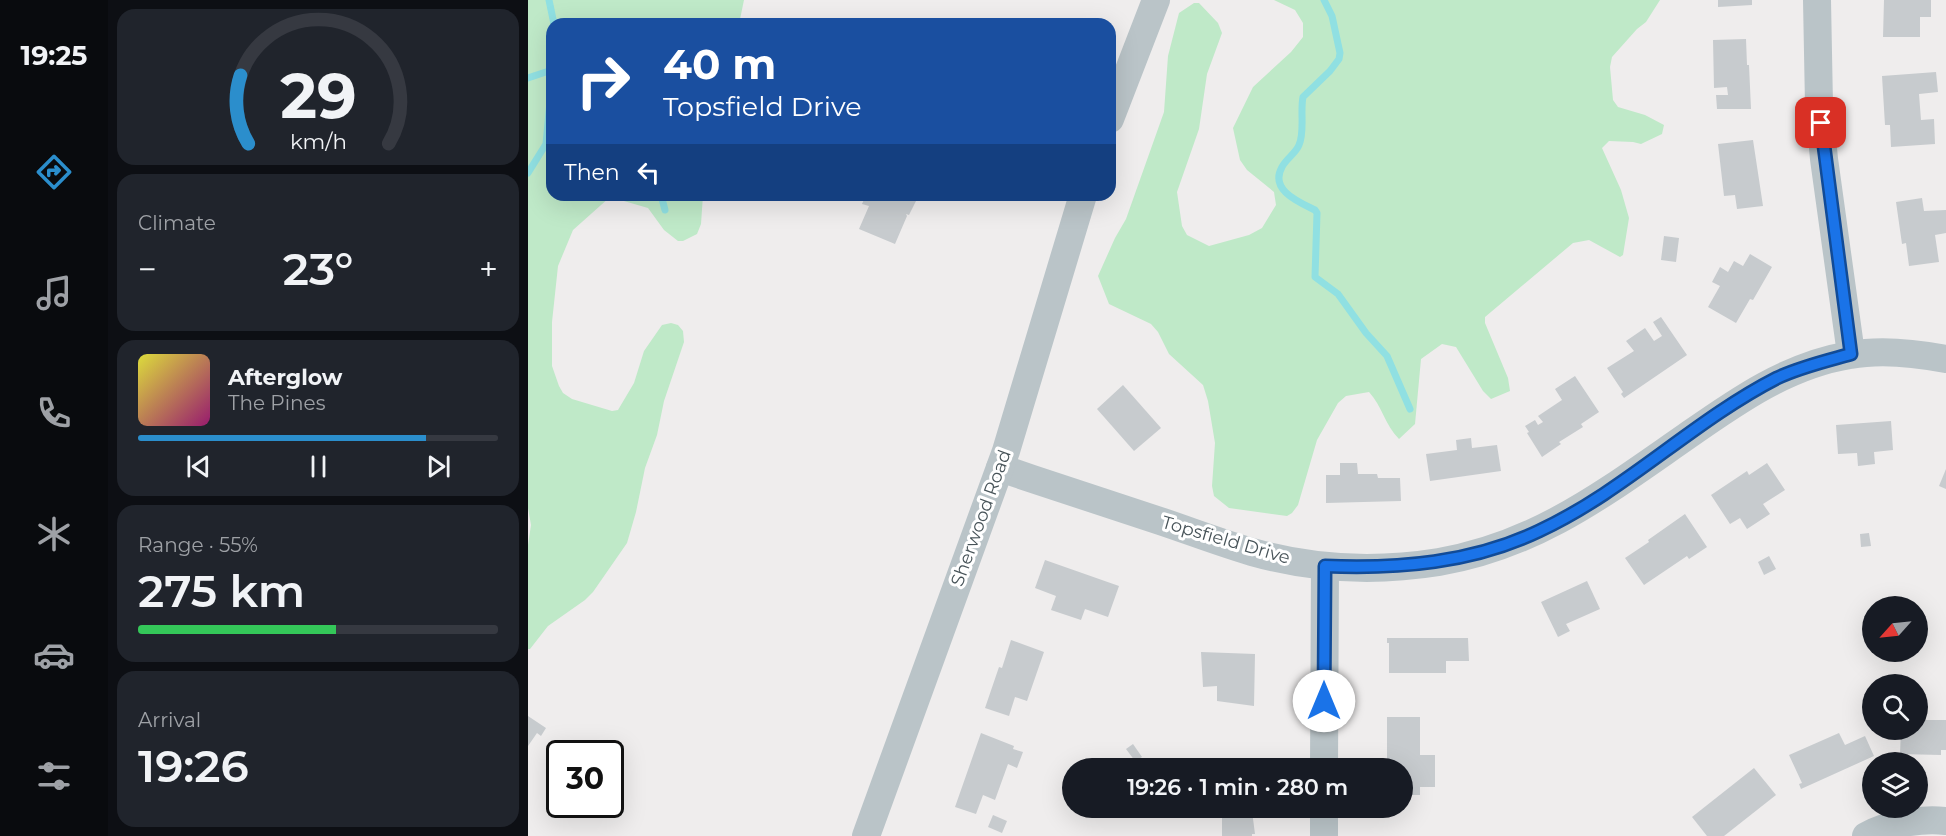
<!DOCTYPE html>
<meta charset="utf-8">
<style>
:root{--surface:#171b24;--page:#20242c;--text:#f1f3f6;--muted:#9ea1a6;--line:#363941;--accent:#2b8ecc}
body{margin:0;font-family:Montserrat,sans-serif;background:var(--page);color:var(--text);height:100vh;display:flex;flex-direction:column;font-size:22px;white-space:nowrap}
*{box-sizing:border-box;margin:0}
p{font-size:20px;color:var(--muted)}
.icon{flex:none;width:33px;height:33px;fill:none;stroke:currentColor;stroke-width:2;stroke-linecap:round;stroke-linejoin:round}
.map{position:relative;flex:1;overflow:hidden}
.panel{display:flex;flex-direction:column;gap:9px;padding:9px;background:#0d0f14;width:420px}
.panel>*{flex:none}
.guide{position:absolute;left:18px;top:18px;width:570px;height:183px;border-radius:18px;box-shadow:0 6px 24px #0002;background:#1a4fa0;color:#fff;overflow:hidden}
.needle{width:39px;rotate:243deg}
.fabs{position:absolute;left:1334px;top:596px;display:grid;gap:12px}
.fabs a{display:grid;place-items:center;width:66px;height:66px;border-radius:50%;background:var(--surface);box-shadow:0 6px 24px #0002;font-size:30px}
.speed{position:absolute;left:18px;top:740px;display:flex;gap:12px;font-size:30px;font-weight:700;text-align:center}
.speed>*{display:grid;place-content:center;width:78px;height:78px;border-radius:50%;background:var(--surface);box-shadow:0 6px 24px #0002;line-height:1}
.speed .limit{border:3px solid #111;border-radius:9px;background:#fff;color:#111}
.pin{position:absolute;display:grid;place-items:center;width:51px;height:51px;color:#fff;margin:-26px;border-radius:12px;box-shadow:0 3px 9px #0006}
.me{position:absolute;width:66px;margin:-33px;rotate:0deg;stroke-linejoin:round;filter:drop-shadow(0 0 4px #0008)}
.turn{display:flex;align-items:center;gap:21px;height:126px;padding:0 18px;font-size:27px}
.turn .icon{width:78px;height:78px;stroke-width:2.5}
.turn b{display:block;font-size:42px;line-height:51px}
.then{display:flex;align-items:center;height:57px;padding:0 18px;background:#0003;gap:12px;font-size:22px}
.big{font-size:45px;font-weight:600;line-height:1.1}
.panel .widget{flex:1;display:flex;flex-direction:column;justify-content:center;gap:9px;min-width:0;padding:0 21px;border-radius:18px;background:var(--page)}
.panel .dial{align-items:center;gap:0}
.dial svg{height:156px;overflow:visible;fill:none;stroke:var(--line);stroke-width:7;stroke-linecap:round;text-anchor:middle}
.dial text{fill:var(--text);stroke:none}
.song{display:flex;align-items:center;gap:18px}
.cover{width:72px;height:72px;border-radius:9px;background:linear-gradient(135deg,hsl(60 70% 55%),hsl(320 70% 35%))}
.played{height:6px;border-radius:3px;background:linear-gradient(90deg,var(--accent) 80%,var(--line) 80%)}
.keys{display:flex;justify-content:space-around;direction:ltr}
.heat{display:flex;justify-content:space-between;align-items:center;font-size:33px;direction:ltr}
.charge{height:9px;border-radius:4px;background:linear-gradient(90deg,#34c759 55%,var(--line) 0)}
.trip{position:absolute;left:534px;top:758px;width:351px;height:60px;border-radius:30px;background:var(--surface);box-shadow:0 6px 24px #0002;font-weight:600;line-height:60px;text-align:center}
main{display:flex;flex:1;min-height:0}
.tab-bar{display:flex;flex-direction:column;width:108px;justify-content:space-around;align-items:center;background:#090b0e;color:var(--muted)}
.tab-bar .icon{width:42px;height:42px}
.tab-bar .current{color:var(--accent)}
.tab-bar b{font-size:27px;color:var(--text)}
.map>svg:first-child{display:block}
.green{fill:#bfe9c8}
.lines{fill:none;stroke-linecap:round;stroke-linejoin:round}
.stream{stroke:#90e0e2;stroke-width:7}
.building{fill:#c7cbce}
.minor{stroke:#bac4c8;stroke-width:28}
.route-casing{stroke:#114b97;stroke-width:15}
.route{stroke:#1a73e8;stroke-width:10}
.labels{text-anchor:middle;stroke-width:6;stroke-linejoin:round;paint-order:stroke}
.street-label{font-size:18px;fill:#475358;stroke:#fff}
</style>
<main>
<nav class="tab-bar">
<b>19:25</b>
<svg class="icon current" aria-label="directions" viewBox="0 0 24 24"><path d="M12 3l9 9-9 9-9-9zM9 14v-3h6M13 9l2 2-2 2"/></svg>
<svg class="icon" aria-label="music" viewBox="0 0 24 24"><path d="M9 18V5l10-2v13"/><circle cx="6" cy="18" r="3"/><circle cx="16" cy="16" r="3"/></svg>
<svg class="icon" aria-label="phone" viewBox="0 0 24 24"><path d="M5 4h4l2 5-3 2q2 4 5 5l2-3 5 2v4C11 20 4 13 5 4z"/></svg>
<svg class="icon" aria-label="climate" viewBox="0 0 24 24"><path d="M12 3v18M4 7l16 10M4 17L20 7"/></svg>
<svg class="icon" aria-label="car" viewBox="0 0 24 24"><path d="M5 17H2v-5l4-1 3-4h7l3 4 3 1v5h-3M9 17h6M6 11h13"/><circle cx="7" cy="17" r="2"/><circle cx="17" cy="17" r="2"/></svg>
<svg class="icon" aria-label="filters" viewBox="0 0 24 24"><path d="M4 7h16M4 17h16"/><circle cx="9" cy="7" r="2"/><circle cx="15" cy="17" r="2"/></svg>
</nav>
<section class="panel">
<div class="widget dial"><svg viewBox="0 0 100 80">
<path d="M14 69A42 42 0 1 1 86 69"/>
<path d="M14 69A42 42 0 0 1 10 34" stroke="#2b8ecc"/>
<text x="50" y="56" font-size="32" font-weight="700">29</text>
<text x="50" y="72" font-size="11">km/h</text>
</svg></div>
<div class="widget"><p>Climate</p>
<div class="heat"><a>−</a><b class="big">23°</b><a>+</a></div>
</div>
<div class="widget">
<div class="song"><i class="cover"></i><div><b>Afterglow</b><p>The Pines</p></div></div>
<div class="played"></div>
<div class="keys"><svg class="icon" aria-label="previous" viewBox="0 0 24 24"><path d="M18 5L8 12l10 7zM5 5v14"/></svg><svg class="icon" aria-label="pause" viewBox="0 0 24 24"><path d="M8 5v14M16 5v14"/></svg><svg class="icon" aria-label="next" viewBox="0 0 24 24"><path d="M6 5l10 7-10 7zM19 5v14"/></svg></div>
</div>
<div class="widget"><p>Range · 55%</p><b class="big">275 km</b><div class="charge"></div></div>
<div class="widget"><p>Arrival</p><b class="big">19:26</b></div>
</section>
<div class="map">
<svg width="1418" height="836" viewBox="0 0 1418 836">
<rect width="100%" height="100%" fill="#efeded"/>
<g class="green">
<polygon points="0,0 216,0 211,24 24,24 24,195 175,195 173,224 169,234 155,241 150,241 136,230 120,208 82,197 45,230 30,266 24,322 24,366 31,386 35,393 44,399 84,411 90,410 106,383 116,351 134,325 143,323 150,325 155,331 156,342 136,401 129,435 117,468 108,512 99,543 65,592 57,600 20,626 2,649 0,649 0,545 3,525 0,508"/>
<path d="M746,0H1132L1118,22L1109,29L1084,57L1082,67L1085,100L1090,107L1117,115L1136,125L1134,134L1113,144L1105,142L1081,141L1074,148L1093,190L1101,218L1095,255L1092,257L1061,240L1045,243L957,317V323L980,378L982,391L963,399L955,391L928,347L914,344L893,359L887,424L871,439C857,425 854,406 841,392L818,396L810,403L789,440L770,505L764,513L759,516L701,508L686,496L684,486L687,443L680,401L675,385L641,354L630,332L623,324L581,304L570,276L587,238L598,219L636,112L640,56L651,13L666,3H671L690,23L694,33L679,74L671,129L649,192L654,226L659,235L681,246L721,235L734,228L748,205L746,192L719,170L712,160L705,128L725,87L763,52L775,37V23L767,10Z"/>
</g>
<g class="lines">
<g class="stream">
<polyline points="21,0 26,24"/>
<path d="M796,0L804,16L812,53L811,59L802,71L775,97C772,111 777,132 771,145C768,153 758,159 754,167C741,190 771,202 787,210L789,213L787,277L810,294L838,333L859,356L882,409"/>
<polyline points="0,78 24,70"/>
<polyline points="0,173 18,144 24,80"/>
<polyline points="133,195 137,210"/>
</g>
</g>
<g class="building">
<polygon points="1190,0 1224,0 1224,5 1190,7"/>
<polygon points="1356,0 1403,0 1403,17 1392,17 1392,37 1355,37"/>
<polygon points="1218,39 1219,65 1221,65 1223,109 1189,109 1188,95 1200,95 1199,87 1186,88 1185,40"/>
<polygon points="1408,72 1410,92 1391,94 1393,120 1406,119 1407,144 1363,147 1362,125 1357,125 1354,76"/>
<polygon points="1225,140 1235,206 1209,209 1207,195 1196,196 1190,144"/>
<polygon points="338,195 391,195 381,215 378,214 379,216 367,244 331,229 341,206 334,204"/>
<polygon points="1394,198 1396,211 1418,210 1418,233 1407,235 1411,262 1381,266 1378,243 1374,244 1368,202"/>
<polygon points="1136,236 1151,238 1148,262 1133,260"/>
<polygon points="1222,254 1244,267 1225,300 1222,299 1208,323 1180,307 1192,286 1184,282 1192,267 1200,272 1206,261 1215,266"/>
<polygon points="1133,317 1159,355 1096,398 1093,394 1095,392 1079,368 1106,351 1098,341 1117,328 1126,341 1134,336 1125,322"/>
<polygon points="1047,376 1071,412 1053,424 1055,427 1031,442 1033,444 1014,457 999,433 1001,432 997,426 1007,420 1010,425 1015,422 1010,416 1034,400 1027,389"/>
<polygon points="595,385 633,428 606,451 569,409"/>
<polygon points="1363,421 1365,450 1346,452 1347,464 1330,466 1329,453 1310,454 1308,425"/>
<polygon points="943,438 944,448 969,445 973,471 902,481 898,454 929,450 928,440"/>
<polygon points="812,463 829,463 830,474 849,474 850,478 872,478 873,501 798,503 798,475 812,475"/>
<polygon points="1239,463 1257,490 1235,504 1242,514 1219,529 1212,518 1202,524 1183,495 1219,471 1221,475"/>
<polygon points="1418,469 1418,489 1411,486"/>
<polygon points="1157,514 1179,547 1161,559 1159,556 1116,585 1097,558 1121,542 1120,540"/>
<polygon points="1341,533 1343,546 1333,547 1332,534"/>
<polygon points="1241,556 1248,569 1236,575 1230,562"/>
<polygon points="517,560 591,586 580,617 557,609 553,620 523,610 528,596 507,588"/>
<polygon points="1059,581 1072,609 1038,624 1042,631 1030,637 1013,602"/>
<polygon points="1344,620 1344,640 1339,642 1335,621"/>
<polygon points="859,638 940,638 941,661 918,661 918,673 861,673 861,643 859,643"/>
<polygon points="483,640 516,652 499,701 487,697 481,716 457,708 471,667 474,668"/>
<polygon points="673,652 727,654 726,706 689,701 689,686 675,687"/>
<polygon points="0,716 18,728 13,736 9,733 0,746"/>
<polygon points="859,717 892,717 892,755 907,755 907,787 892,787 892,795 874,795 874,768 859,768"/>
<polygon points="1389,720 1418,720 1418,750 1413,750 1413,755 1372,754 1373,729 1389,729"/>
<polygon points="453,733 486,746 485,749 495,752 489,768 480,764 467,800 455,795 448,814 427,807"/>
<polygon points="1311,733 1317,745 1337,736 1346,756 1273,789 1271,784 1274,783 1261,755"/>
<polygon points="605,744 614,757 607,761 598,749"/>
<polygon points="1226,768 1248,795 1196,836 1179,836 1164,817"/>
<polygon points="724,811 727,834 724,834 724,836 694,836 694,812"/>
<polygon points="465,815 479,821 474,833 460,827"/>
</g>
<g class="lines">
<g class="minor">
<polyline points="1289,0 1291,105 1296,159 1323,354"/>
<polyline points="582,119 628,0"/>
<path d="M472,468C525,486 578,503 632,521C662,531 693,543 724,552C784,569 849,572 911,562C1010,545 1078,492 1159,436C1209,401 1260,365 1322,355C1353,349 1387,353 1418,359"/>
<polyline points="796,768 797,566"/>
<polyline points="338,836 478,451 555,195"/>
<polyline points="796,836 796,807"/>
<path d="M1338,836C1360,824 1393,818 1418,821"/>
</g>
</g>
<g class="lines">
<g class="route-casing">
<path id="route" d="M796,701L797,566C871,569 944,563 1011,531C1097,491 1165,421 1249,378C1272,367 1298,361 1323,354L1293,123"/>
</g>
<use href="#route" class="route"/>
</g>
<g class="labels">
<g class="street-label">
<text transform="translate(453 518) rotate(-70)" y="6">Sherwood Road</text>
<text transform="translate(698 540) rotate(16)" y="6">Topsfield Drive</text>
</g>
</g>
</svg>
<div class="fabs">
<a><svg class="needle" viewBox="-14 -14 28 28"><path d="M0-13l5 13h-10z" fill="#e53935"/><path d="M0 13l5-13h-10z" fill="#9ea1a6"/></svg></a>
<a><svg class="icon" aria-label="search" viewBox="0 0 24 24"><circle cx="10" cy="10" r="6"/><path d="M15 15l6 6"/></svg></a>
<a><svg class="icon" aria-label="layers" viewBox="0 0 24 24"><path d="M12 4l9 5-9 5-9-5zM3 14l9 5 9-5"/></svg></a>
</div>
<div class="speed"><div class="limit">30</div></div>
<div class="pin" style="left:1293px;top:123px;background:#d93025"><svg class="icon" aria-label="arrive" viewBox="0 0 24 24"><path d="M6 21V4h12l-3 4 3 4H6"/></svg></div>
<svg class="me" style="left:796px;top:701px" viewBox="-20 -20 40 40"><circle r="19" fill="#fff"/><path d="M0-13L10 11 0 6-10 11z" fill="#1a73e8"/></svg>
<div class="trip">19:26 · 1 min · 280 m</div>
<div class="guide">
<div class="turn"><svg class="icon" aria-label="right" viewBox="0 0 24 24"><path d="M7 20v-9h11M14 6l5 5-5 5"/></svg><div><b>40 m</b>Topsfield Drive</div></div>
<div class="then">Then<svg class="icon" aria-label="left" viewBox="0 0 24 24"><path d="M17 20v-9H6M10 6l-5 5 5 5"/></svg></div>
</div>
</div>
</main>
